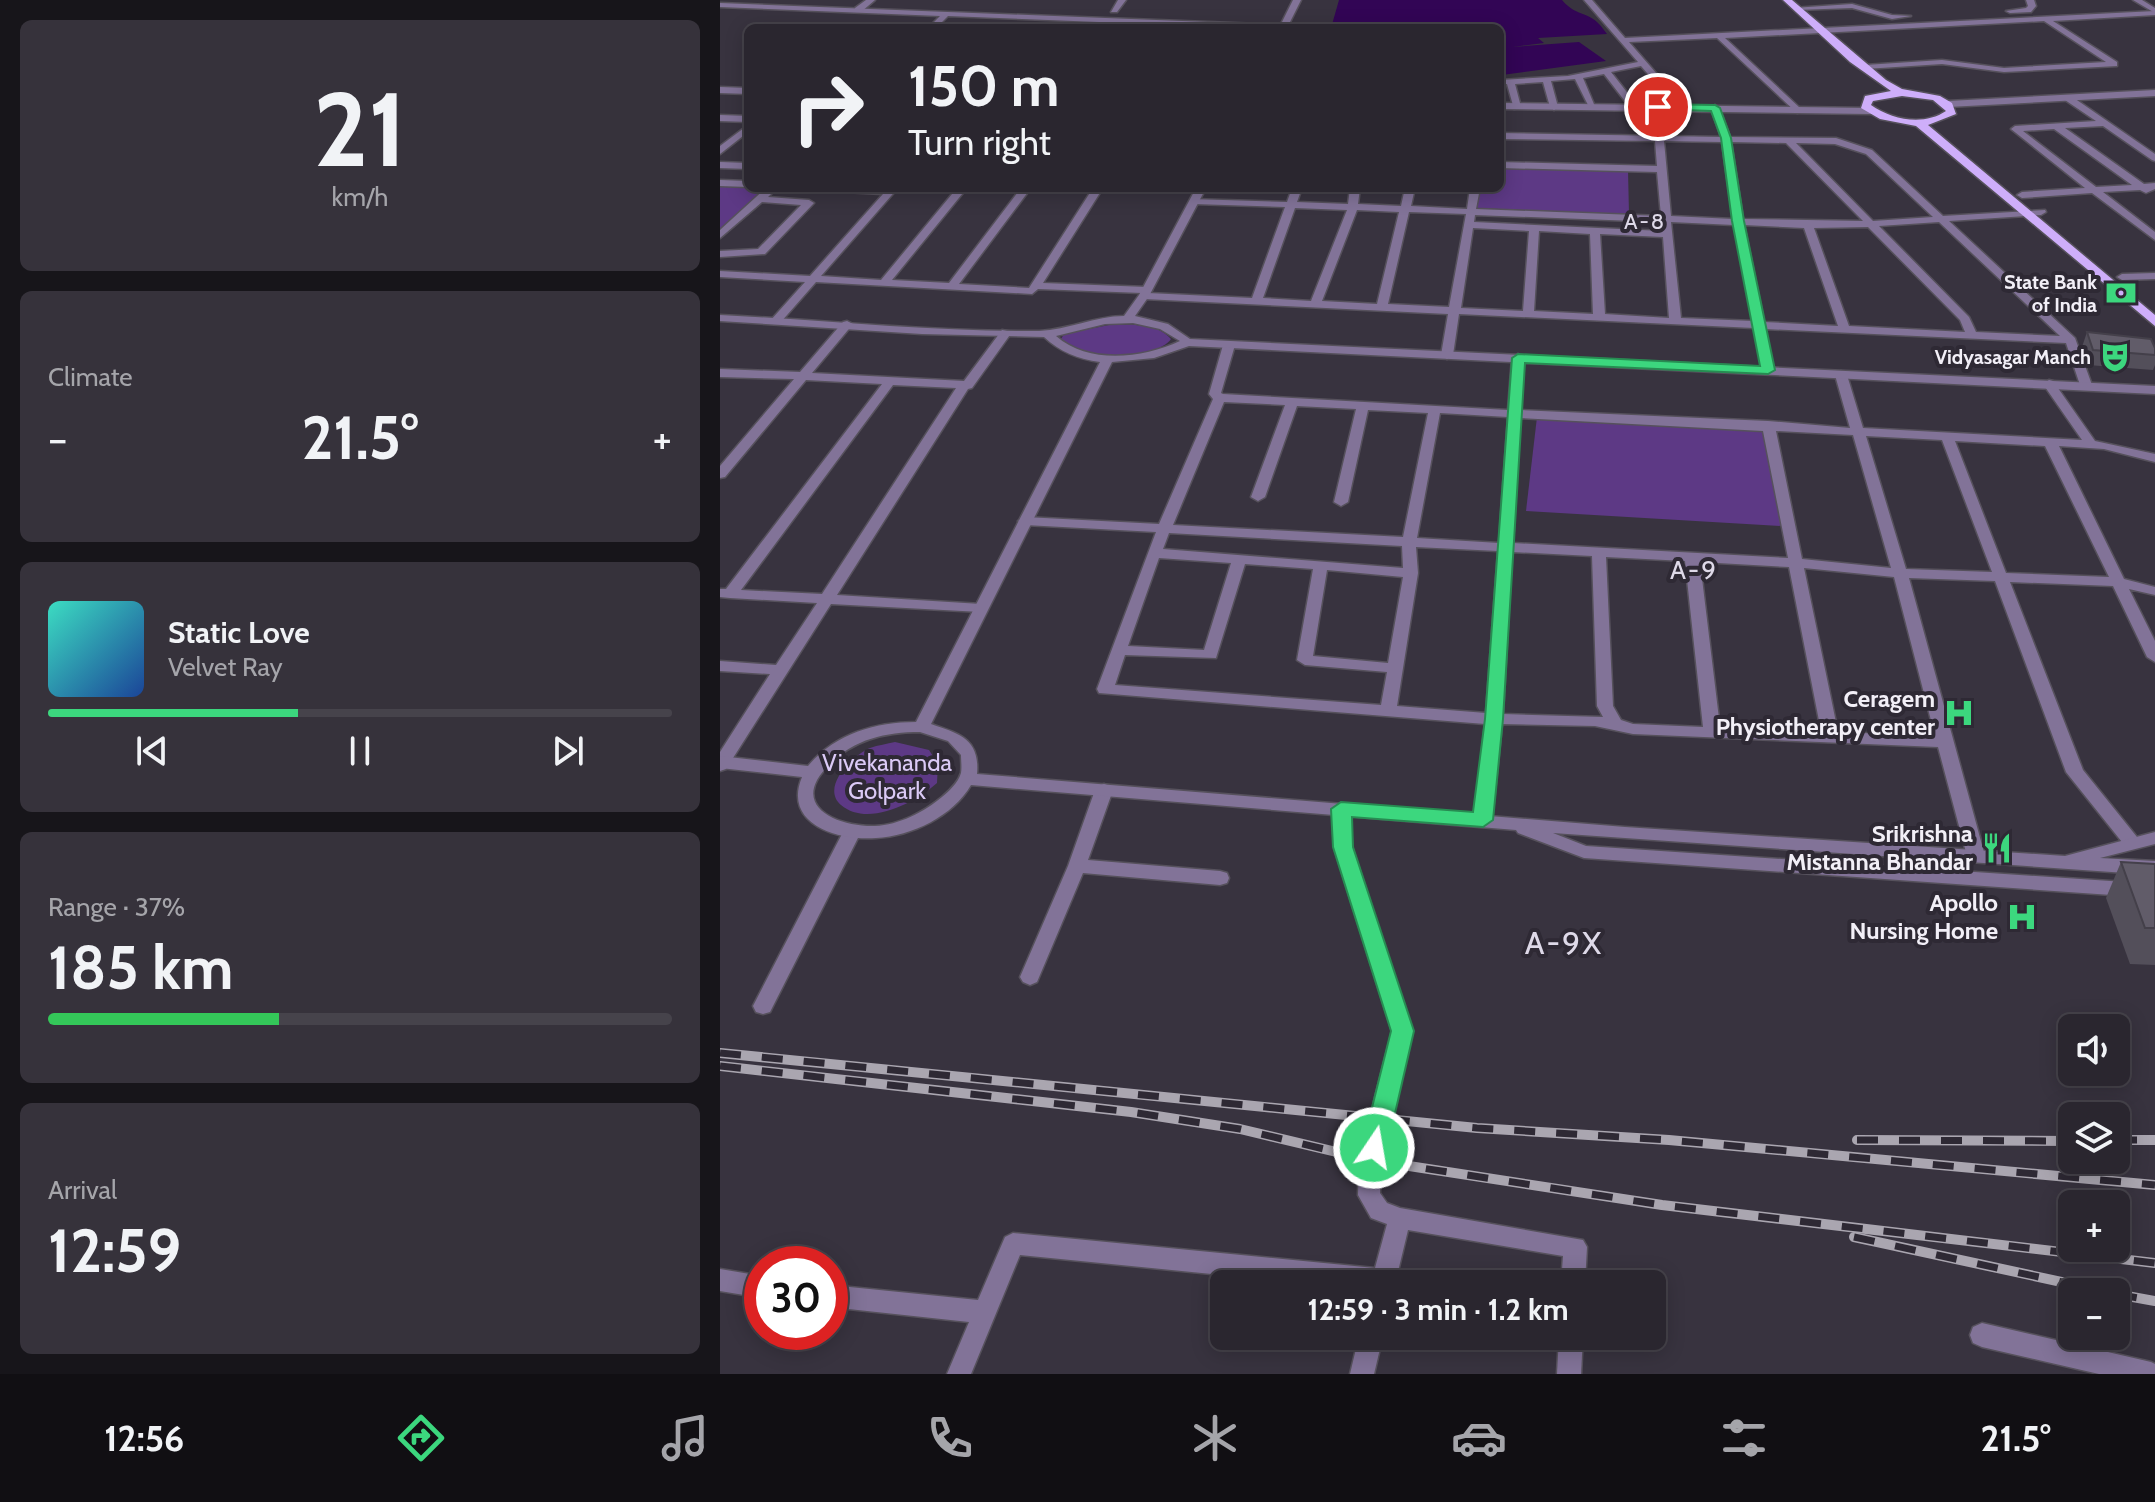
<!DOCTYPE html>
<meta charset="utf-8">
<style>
:root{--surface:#2a262f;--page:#36323b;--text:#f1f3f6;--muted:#a5a5aa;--line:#46434b;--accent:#3cd77e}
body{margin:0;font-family:Cabin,sans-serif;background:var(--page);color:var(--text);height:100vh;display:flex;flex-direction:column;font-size:30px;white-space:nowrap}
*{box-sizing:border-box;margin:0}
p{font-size:26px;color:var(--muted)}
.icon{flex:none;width:44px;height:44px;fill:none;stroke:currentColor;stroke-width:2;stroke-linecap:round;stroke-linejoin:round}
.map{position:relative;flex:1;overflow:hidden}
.drawer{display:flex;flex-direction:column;gap:20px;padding:20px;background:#17151a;width:720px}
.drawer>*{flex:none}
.banner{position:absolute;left:24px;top:24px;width:760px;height:168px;border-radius:12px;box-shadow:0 4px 20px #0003,0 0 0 2px var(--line);background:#2a262f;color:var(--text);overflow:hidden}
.controls{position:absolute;left:1338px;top:1014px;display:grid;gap:16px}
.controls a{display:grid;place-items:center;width:72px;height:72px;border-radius:12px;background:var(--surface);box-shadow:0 4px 20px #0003,0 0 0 2px var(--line);font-size:40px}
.speed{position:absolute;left:24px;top:1246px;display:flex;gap:16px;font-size:40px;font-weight:700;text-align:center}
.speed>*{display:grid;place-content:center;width:104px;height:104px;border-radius:50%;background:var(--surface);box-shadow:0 4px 20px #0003,0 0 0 2px var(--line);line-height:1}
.speed .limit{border:12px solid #d22;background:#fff;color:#111}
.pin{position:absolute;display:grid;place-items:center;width:68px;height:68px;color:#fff;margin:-34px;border:4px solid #fff;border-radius:50%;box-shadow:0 2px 8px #0007}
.me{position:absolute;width:88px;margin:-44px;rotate:12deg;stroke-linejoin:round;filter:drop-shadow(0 0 6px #0008)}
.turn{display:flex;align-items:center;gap:28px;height:168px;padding:0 32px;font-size:36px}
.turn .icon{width:104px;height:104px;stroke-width:2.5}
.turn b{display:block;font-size:56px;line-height:68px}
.big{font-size:60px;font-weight:700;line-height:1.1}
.drawer .tile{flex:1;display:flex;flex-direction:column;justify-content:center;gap:12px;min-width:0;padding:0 28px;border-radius:12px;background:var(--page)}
.drawer .dial{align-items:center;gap:0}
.dial b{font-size:104px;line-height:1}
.song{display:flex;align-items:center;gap:24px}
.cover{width:96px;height:96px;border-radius:12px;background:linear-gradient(135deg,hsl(170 70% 55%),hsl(220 70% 35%))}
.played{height:8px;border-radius:4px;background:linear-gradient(90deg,var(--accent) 40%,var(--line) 40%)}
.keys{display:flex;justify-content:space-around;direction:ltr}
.heat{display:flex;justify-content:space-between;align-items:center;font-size:44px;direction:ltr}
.charge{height:12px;border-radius:6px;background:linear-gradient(90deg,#34c759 37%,var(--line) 0)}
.trip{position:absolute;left:490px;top:1270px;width:456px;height:80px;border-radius:12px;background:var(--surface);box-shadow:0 4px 20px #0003,0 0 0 2px var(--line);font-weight:700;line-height:80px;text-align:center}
.dock{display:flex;height:128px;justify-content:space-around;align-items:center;background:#110f13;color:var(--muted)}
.dock .icon{width:56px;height:56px}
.dock .active{color:var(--accent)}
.dock b{font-size:36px;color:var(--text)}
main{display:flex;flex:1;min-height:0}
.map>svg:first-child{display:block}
.green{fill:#5d3985}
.water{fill:#320555}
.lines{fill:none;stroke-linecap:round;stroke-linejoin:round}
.minor-casing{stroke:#56515c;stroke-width:3}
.tertiary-casing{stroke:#56515c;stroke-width:3}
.primary-casing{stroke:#56515c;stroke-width:3}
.minor{fill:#827398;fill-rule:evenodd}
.tertiary{fill:#827398;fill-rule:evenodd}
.primary{fill:#ceaefa;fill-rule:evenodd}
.rail-casing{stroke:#aaa6b0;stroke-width:10}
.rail{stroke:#2e2934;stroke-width:7;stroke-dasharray:21;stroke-linecap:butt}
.wall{fill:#534f5a}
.building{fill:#615c69;stroke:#44404a;stroke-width:2}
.route{fill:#3cd77e;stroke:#278c52;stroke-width:2}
.labels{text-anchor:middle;stroke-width:8;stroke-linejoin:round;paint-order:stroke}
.far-poi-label{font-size:20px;font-weight:bold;fill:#f2eff7;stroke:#2e2934;text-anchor:end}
.far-neighbourhood-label{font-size:22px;letter-spacing:2px;fill:#ded9e8;stroke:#2e2934}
.poi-label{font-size:24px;font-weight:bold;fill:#f2eff7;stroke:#2e2934;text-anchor:end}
.park-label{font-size:24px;fill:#dbcaf6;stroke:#2e2934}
.neighbourhood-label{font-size:26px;letter-spacing:2px;fill:#ded9e8;stroke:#2e2934}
.near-neighbourhood-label{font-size:32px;letter-spacing:2px;fill:#ded9e8;stroke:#2e2934}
</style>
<main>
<section class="drawer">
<div class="tile dial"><b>21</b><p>km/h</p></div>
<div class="tile"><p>Climate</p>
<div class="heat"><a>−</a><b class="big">21.5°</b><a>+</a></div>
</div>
<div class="tile">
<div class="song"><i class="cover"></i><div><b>Static Love</b><p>Velvet Ray</p></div></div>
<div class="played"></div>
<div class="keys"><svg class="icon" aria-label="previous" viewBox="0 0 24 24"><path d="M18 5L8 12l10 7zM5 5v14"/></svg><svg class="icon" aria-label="pause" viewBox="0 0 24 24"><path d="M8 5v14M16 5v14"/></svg><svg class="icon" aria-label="next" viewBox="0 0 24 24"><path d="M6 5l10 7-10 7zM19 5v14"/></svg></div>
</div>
<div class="tile"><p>Range · 37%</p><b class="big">185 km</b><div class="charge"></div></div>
<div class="tile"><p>Arrival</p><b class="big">12:59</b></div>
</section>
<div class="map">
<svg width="1435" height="1374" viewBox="0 0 1435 1374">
<rect width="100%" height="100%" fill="#38333f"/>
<g class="green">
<polygon points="780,166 908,170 909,214 756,208 759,188 780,188"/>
<polygon points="0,185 45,188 0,229"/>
<path d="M389,325C410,325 436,322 451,339C436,361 356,360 341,339L344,334Z"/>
<polygon points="817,417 1047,430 1062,526 806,511"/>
<path d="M175,742L209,750L218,764L217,783C196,802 148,828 121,805C100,787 133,755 150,748C158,745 167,744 175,742Z"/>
</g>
<path class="water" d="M619,0H842C859,20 869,7 887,34L818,38L824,43L792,47L859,42L886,61L782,75L780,28H611Z"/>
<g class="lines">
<g class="minor-casing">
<g id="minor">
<polygon points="398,0 406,0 397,12 391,12"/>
<polygon points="864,0 872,0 905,38 1435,11 1435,15 1333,21 1397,62 1397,66 1284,72 1222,64 1145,69 1141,67 1145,65 1222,60 1284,68 1386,62 1324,21 1005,38 1080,108 1080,112 1077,113 997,38 909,42 964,105 964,109 958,109 921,66 891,72 917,105 917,109 911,109 884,74 863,78 876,109 870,109 855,79 831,81 838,107 834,110 830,107 823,82 795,84 801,107 794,109 787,84 780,84 780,80 848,76 918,62"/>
<polygon points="1306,0 1314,0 1316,6 1311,12 1290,13 1286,11 1306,8 1308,6"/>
<polygon points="0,3 563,25 567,27 531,28 228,16 216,28 208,28 220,16 0,7"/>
<polygon points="1132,4 1172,15 1191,16 1172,19 1132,8 1077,10 1073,8"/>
<path d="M1345,96H1351L1435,154V161L1432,160L1383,126L1345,128L1424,184L1435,183V189L1426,193L1420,190L1383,192L1435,232V240L1372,193L1302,198L1297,195L1302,192L1365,188L1291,129L1295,126L1376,121L1345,100ZM1334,129L1412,185L1376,187L1303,131Z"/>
<path d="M995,105L999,108L1010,137L1116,138L1152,150L1223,216L1325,210L1326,212L1321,215L1229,221L1355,338L1372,385L1370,388H1362L1360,385L1346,343L1045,329L1054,370L1048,374L1042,370L1034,328L739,314L733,355L727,359L721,355L728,314L424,299L419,296L422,293L318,289L312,294L96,282L60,323L56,324L50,321L85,282L0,277V271L90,276L163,194L105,191L100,188H178L101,276L161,280L237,188H247L172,280L229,283L301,188H311L239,284L309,288L373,188H383L323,283L427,287L432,290L428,293L532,298L565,207L474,204L471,203V199L567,202L572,188H582L577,202L628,204L630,188H640L638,204L681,206L685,188H695L691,206L747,209L750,188H760L756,209L941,216L937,172L780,168V162L937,166L935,141L780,139V133L1001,137L991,108ZM944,141L1002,142L1013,219L951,216ZM1011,142L1066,143L1143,221L1023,219ZM1076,143L1115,144L1146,154L1213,217L1153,221ZM575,208L627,210L591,301L543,298ZM637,210L679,212L657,304L602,301ZM689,212L746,214L729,307L668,304ZM755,215L941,222L942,231L754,222ZM951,222L1014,225L1033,321L961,318ZM1219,222L1340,336L1256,332L1249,317L1159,226ZM1024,225L1084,228L1118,326L1044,322ZM1148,227L1240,320L1245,332L1129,326L1094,228ZM753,228L809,231L803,311L741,308ZM819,231L870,234L873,314L814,311ZM880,234L943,237L949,318L885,314Z"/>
<polygon points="0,115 28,116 28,122 0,121"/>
<polygon points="28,125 28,132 0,154 0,146"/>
<polygon points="0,162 28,163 28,169 0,168"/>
<polygon points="0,180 28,181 28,187 0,186"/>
<polygon points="46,188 57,188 48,197 89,200 94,203 45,254 0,257 0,251 38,249 81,205 42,202 0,238 0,230"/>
<polygon points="1435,273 1435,279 1402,280 1397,277 1402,274"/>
<path d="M127,321L133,324L92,373L244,381L282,330L292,332L252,388L248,389L117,595L261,604L268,608L261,612L111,604L6,769L0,771V752L50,674L0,671V661L56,665L97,603L10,598L0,597V589H6L162,384L86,380L5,477L0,478V466L74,379L0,377V369L80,372L123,322ZM173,385L236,388L102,594L21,590Z"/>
<path d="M509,342L515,345L501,393L503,394L788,410L792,358L798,354L804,358L801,410L1048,421L1130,428L1115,375L1121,371L1127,375L1143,428L1362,440L1323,384L1329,380L1333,381L1375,441L1435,454V462L1384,449L1339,446L1404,579L1435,587V595L1409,589L1435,641V662L1427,657L1393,586L1290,582L1363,770L1421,842L1418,847H1406L1346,772L1275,581L1189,578L1265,856L1262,861H1250L1247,856L1218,747L913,734L875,726L782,724L772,820L769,824H757L754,820L765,724L379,693L377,689L436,532L305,525L298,521L305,517L439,524L493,399L489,394L503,345ZM504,402L565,405L531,497L538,501L545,497L577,406L636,409L614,502L621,506L628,502L648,410L708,413L683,537L453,525ZM720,413L788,417L779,543L697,538ZM800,418L1043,431L1068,558L793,543ZM1056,431L1133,435L1171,568L1082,559ZM1146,436L1222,440L1272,572L1186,569ZM1235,441L1325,446L1389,577L1286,573ZM449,533L682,546L683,568L443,549ZM696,547L778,551L766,713L677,706L698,573ZM792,552L872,556L877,706L883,717L783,714ZM886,557L965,561L983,727L913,724L901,720L893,706ZM439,558L511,563L484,650L408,646ZM980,562L1069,567L1101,731L1000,727ZM525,564L593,569L577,660L585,665L667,672L661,705L395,685L405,655L496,658ZM1084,568L1174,577L1215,736L1118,732ZM607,570L683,577L668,663L593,656Z"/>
<polygon points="384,784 390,786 393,790 368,860 500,871 507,873 509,878 507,883 500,885 363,873 317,982 310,985 303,982 300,977 348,866 375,790 378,786"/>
<polygon points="621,803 627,805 630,809 632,847 692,1031 661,1160 660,1193 667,1203 680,1208 863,1240 867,1247 865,1284 841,1284 843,1256 688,1230 675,1284 593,1284 300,1255 251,1374 227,1374 249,1322 110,1307 110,1285 258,1300 285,1237 293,1233 655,1268 667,1224 651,1218 638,1195 639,1160 672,1031 614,847 612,809 615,805"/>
<polygon points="132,826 138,828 141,832 53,1006 50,1012 43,1014 36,1012 33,1006 123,832 126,828"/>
<polygon points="0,1269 42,1276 42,1298 0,1291"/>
<polygon points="639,1336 663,1336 654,1374 630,1374"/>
<polygon points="839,1336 863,1336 861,1374 837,1374"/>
</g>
</g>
<g class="tertiary-casing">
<g id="tertiary">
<polygon points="146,0 155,0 141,12 135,12 135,8"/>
<polygon points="573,0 581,0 567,28 559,28"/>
<polygon points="1413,0 1422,0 1435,8 1435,13"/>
<polygon points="0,87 28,88 28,94 0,93"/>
<polygon points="1435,90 1435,96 1228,107 1224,104 1228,101"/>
<polygon points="780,103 1150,108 1154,111 1150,114 780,109"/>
<path d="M476,188H486L429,296L415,316L448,324L470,339L1435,386V394L469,346L434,358L392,362L211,724C240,734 260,739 257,774L905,827L1345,856L1435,832V844L1380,858L1435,861V875L833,833L866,846L1435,884V898L864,858L798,833L796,830L251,785C233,816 192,836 156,838C120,841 62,825 82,777L0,768V756L88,766C115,734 155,722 196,722L380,362C358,359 340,352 324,337L202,334L0,321V315C106,320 213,332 319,331C348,330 375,316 404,316L419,295ZM413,323L440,329L460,341C423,358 369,365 336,336L385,324ZM200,732L228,741L241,755C241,760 242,768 241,773C238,783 229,791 222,797C204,812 179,825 155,826C116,827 67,805 110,764C134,739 166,732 200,732Z"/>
<polygon points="1262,1323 1431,1362 1435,1364 1435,1374 1379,1374 1262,1347 1253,1343 1250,1335 1253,1327"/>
</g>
</g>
<g class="primary-casing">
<path id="primary" d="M1063,0H1072L1166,80L1182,89L1220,96L1232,103L1236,114L1208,125L1435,315V326L1196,126L1160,119L1141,108L1145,96L1171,91L1130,62ZM1182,96L1213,100L1226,111C1204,126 1172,120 1151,105L1153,101Z"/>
</g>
<use href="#minor" class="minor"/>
<use href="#tertiary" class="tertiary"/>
<use href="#primary" class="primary"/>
<g class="rail-casing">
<g id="rail">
<polyline points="0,1053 757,1128 949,1140 1435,1185"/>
<polyline points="0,1066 411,1112 520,1129 650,1160 942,1205 1435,1263"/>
<polyline points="1137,1140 1352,1141"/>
<polyline points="1396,1140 1435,1140"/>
<polyline points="1134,1237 1388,1292"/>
<polyline points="1396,1294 1435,1301"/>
</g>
</g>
<use href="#rail" class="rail"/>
</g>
<g class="wall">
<polygon points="1367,332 1435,348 1435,365 1433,370 1368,365 1362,347"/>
<polygon points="1401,862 1435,864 1435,965 1410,964 1386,898"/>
</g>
<g class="building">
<polygon points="1367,332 1431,339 1435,348 1435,355 1373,350"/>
<polygon points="1401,862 1435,864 1435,928 1425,928"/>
</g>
<polygon class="route" points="938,104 995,105 1000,108 1011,138 1024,221 1055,370 1048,374 805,363 783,719 773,820 763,827 632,817 633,847 694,1031 667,1148 663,1156 654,1159 646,1156 642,1148 671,1031 613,847 611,809 621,802 753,812 765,719 792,358 798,354 1040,366 1012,221 1001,138 991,111 934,109"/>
<defs>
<g id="bank-bare" transform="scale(2.4)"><path d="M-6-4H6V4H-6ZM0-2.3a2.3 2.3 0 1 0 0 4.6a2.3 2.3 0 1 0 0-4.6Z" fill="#3cd77e" stroke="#2e2934" stroke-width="2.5" paint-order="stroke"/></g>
<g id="theatre-bare" transform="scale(2.4)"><path d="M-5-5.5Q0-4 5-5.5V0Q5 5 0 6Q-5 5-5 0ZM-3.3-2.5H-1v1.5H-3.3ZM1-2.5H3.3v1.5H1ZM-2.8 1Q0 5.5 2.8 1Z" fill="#3cd77e" stroke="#2e2934" stroke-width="2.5" paint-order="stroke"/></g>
<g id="hospital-bare" transform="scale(2.4)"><path d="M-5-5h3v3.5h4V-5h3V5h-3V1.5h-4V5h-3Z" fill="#3cd77e" stroke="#2e2934" stroke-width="2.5" paint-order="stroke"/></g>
<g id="restaurant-bare" transform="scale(2.4)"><path d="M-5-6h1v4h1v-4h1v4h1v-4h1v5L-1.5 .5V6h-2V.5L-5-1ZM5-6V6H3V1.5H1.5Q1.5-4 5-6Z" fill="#3cd77e" stroke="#2e2934" stroke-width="2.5" paint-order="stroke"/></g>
</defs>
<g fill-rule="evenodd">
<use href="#bank-bare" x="1401" y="293"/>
<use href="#theatre-bare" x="1395" y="357"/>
<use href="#hospital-bare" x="1239" y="713"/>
<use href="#restaurant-bare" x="1277" y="848"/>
<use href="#hospital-bare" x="1302" y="917"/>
</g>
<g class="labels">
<g class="far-poi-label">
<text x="1377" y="289">State Bank<tspan x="1377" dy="23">of India</tspan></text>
<text x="1371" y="364">Vidyasagar Manch</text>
</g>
<g class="far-neighbourhood-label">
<text x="925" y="229">A-8</text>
</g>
<g class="poi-label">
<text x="1215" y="707">Ceragem<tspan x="1215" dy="28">Physiotherapy center</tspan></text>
<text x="1253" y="842">Srikrishna<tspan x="1253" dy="28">Mistanna Bhandar</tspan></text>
<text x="1278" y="911">Apollo<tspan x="1278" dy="28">Nursing Home</tspan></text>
</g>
<g class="park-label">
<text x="167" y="771">Vivekananda<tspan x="167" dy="28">Golpark</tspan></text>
</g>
<g class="neighbourhood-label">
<text x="974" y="579">A-9</text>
</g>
<g class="near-neighbourhood-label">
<text x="844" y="954">A-9X</text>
</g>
</g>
</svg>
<div class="controls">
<a><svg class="icon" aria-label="sound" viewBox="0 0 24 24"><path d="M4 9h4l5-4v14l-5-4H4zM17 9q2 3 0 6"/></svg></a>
<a><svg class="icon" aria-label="layers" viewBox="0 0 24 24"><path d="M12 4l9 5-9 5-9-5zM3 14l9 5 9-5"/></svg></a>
<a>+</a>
<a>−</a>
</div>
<div class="speed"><div class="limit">30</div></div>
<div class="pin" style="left:938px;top:107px;background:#d93025"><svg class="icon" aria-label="arrive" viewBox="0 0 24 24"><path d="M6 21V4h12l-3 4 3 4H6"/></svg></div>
<svg class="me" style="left:654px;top:1148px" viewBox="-20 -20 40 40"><circle r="17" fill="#3cd77e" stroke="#fff" stroke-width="3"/><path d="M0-11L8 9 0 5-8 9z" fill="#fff"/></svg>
<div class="trip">12:59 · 3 min · 1.2 km</div>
<div class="banner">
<div class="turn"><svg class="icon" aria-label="right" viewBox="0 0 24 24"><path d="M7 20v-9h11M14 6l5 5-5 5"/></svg><div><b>150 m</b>Turn right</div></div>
</div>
</div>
</main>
<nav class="dock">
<b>12:56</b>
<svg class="icon active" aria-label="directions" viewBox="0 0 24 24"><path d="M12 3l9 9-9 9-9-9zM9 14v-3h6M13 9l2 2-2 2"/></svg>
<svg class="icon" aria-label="music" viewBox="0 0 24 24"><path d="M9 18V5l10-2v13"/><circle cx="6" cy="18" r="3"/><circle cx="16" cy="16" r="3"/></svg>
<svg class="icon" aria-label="phone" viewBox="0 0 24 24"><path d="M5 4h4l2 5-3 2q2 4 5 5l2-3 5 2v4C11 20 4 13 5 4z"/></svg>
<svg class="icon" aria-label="climate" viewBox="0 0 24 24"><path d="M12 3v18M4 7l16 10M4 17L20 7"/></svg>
<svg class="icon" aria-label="car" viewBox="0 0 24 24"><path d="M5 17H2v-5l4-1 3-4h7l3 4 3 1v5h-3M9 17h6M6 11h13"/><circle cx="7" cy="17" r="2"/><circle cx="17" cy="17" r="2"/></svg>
<svg class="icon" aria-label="filters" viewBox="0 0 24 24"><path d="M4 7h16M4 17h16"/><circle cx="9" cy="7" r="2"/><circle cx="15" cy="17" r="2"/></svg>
<b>21.5°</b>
</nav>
